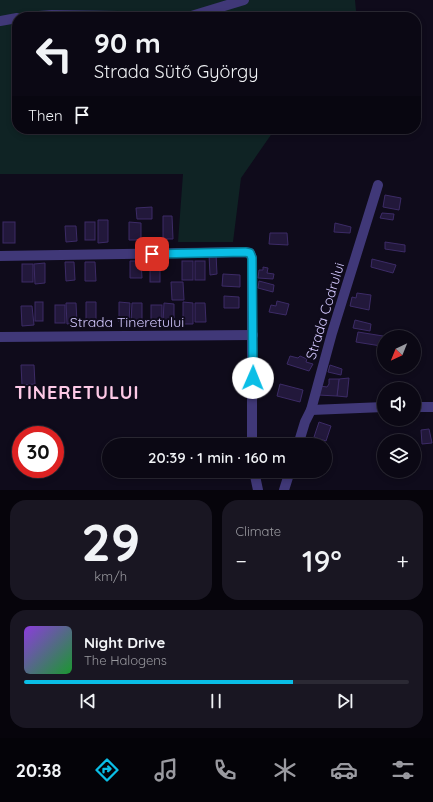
<!DOCTYPE html>
<meta charset="utf-8">
<style>
:root{--surface:#0b0814;--page:#191622;--text:#f1f3f6;--muted:#9a9aa0;--line:#2b2934;--accent:#0abee6}
body{margin:0;font-family:Quicksand,sans-serif;background:var(--page);color:var(--text);height:100vh;display:flex;flex-direction:column;font-size:15px;white-space:nowrap}
*{box-sizing:border-box;margin:0}
p{font-size:13px;color:var(--muted)}
.icon{flex:none;width:22px;height:22px;fill:none;stroke:currentColor;stroke-width:2;stroke-linecap:round;stroke-linejoin:round}
.map{position:relative;height:490px;overflow:hidden}
.side{display:flex;flex-direction:column;gap:10px;padding:10px;background:#06040b;flex:1}
.side>*{flex:none}
.guide{position:absolute;left:12px;top:12px;width:409px;height:122px;border-radius:16px;box-shadow:0 2px 6px #0003,0 0 0 1px var(--line);background:#0b0814;color:var(--text);overflow:hidden}
.needle{width:26px;rotate:223deg}
.controls{position:absolute;left:377px;top:330px;display:grid;gap:8px}
.controls a{display:grid;place-items:center;width:44px;height:44px;border-radius:50%;background:var(--surface);box-shadow:0 2px 6px #0003,0 0 0 1px var(--line);font-size:20px}
.speed{position:absolute;left:12px;top:426px;display:flex;gap:8px;font-size:20px;font-weight:700;text-align:center}
.speed>*{display:grid;place-content:center;width:52px;height:52px;border-radius:50%;background:var(--surface);box-shadow:0 2px 6px #0003,0 0 0 1px var(--line);line-height:1}
.speed .limit{border:6px solid #d22;background:#fff;color:#111}
.pin{position:absolute;display:grid;place-items:center;width:34px;height:34px;color:#fff;margin:-17px;border-radius:8px;box-shadow:0 2px 6px #0006}
.me{position:absolute;width:44px;margin:-22px;rotate:1deg;stroke-linejoin:round;filter:drop-shadow(0 0 3px #0008)}
.turn{display:flex;align-items:center;gap:14px;height:84px;padding:0 16px;font-size:18px}
.turn .icon{width:52px;height:52px;stroke-width:2.5}
.turn b{display:block;font-size:28px;line-height:34px}
.then{display:flex;align-items:center;height:38px;padding:0 16px;background:#0003;gap:8px;font-size:15px}
.big{font-size:30px;font-weight:600;line-height:1.1}
.side .tile{flex:1;display:flex;flex-direction:column;justify-content:center;gap:6px;min-width:0;padding:0 14px;border-radius:16px;background:var(--page)}
.side .dial{align-items:center;gap:0}
.dial b{font-size:52px;line-height:1}
.song{display:flex;align-items:center;gap:12px}
.cover{width:48px;height:48px;border-radius:6px;background:linear-gradient(135deg,hsl(270 70% 55%),hsl(130 70% 35%))}
.played{height:4px;border-radius:2px;background:linear-gradient(90deg,var(--accent) 70%,var(--line) 70%)}
.keys{display:flex;justify-content:space-around;direction:ltr}
.heat{display:flex;justify-content:space-between;align-items:center;font-size:22px;direction:ltr}
.side .tiles{flex:1;display:grid;gap:10px;grid-template-columns:1fr 1fr}
.tile:last-child{grid-column:span 2}
.trip{position:absolute;left:102px;top:438px;width:230px;height:40px;border-radius:20px;background:var(--surface);box-shadow:0 2px 6px #0003,0 0 0 1px var(--line);font-weight:600;line-height:40px;text-align:center}
.dock{display:flex;height:64px;justify-content:space-around;align-items:center;background:#040308;color:var(--muted)}
.dock .icon{width:28px;height:28px}
.dock .on{color:var(--accent)}
.dock b{font-size:18px;color:var(--text)}
.map>svg:first-child{display:block}
.green{fill:#0f2324}
.building{fill:#22183b;stroke:#3c2b66}
.lines{fill:none;stroke-linecap:round;stroke-linejoin:round}
.minor{stroke:#403878;stroke-width:10}
.tertiary{stroke:#403878;stroke-width:10}
.route-casing{stroke:#067c96;stroke-width:10}
.route{stroke:#0abee6;stroke-width:7}
.labels{text-anchor:middle;stroke-width:4;stroke-linejoin:round;paint-order:stroke}
.street-label{font-size:14px;fill:#d2c7fd;stroke:#0f0b1b}
.district-label{font-size:18px;font-weight:bold;letter-spacing:1px;fill:#fdc9e6;stroke:#0f0b1b}
</style>
<div class="map">
<svg width="433" height="490" viewBox="0 0 433 490">
<rect width="100%" height="100%" fill="#0f0b1b"/>
<polygon class="green" points="0,0 355,0 356,11 352,17 17,17 17,129 275,129 241,178 233,242 178,242 183,174 0,174"/>
<g class="building">
<polygon points="385,195 401,198 399,210 383,207"/>
<polygon points="152,207 152,219 137,219 136,208"/>
<polygon points="382,213 394,214 393,220 380,218"/>
<polygon points="163,216 172,216 173,239 163,239"/>
<polygon points="98,220 108,220 108,242 98,243"/>
<rect x="3" y="222" width="12" height="21"/>
<rect x="85" y="222" width="10" height="18"/>
<polygon points="129,222 141,223 141,240 129,240"/>
<polygon points="335,223 351,227 350,233 334,232"/>
<polygon points="65,226 76,226 77,241 66,242"/>
<polygon points="270,233 287,233 288,245 269,244"/>
<polygon points="385,242 405,245 405,252 385,249"/>
<polygon points="216,254 217,274 210,275 209,255"/>
<polygon points="372,259 396,265 393,273 371,267"/>
<polygon points="130,261 141,261 142,278 130,278"/>
<rect x="182" y="261" width="11" height="19"/>
<rect x="195" y="261" width="10" height="19"/>
<polygon points="65,262 74,262 75,280 66,281"/>
<polygon points="85,262 95,262 96,281 85,281"/>
<polygon points="45,263 45,283 35,284 34,264"/>
<rect x="150" y="263" width="10" height="19"/>
<rect x="22" y="264" width="11" height="18"/>
<polygon points="263,267 268,268 267,273 274,274 273,279 258,278 259,270 263,270"/>
<polygon points="223,274 240,275 240,287 222,286"/>
<polygon points="259,281 274,285 273,292 258,288"/>
<polygon points="171,282 183,282 184,300 172,300"/>
<polygon points="357,293 371,295 369,310 350,306 352,297 356,298"/>
<polygon points="224,296 239,297 239,308 224,308"/>
<polygon points="277,301 289,304 286,315 269,312 271,305 276,306"/>
<rect x="35" y="302" width="8" height="19"/>
<polygon points="86,302 96,302 96,324 86,323"/>
<polygon points="119,302 130,303 129,322 119,322"/>
<polygon points="183,302 193,303 193,324 183,324"/>
<polygon points="66,303 76,303 77,323 67,324"/>
<polygon points="132,303 142,303 142,323 131,323"/>
<polygon points="164,303 174,304 174,322 163,322"/>
<polygon points="195,303 205,303 206,322 195,322"/>
<rect x="55" y="305" width="10" height="18"/>
<rect x="151" y="305" width="11" height="18"/>
<polygon points="21,306 32,306 34,325 22,326"/>
<polygon points="355,320 371,324 370,331 353,328"/>
<polygon points="358,332 383,336 381,346 356,342"/>
<polygon points="290,356 298,358 300,356 307,359 306,362 313,364 309,371 287,364"/>
<polygon points="21,365 34,365 35,384 22,385"/>
<polygon points="330,365 342,369 341,375 328,372"/>
<polygon points="349,378 347,397 337,396 339,379"/>
<polygon points="329,379 339,379 337,396 318,395 320,386 327,387 329,384"/>
<polygon points="280,384 303,390 300,402 277,396"/>
<polygon points="319,422 331,426 326,441 314,437"/>
<polygon points="429,429 432,443 422,444 421,430"/>
</g>
<g class="lines">
<g class="minor">
<polyline points="0,256 245,252 250,253 252,258 252,445"/>
<polyline points="0,337 253,335"/>
<polyline points="414,407 433,407"/>
<polyline points="311,410 384,407"/>
<polyline points="298,445 305,422 311,410 332,333 378,185"/>
<polyline points="254,471 258,490"/>
<polyline points="284,490 290,471"/>
</g>
<g class="tertiary">
<polyline points="25,17 52,15 184,17"/>
<polyline points="188,17 244,0"/>
<polyline points="0,21 17,18"/>
</g>
</g>
<g class="lines">
<g class="route-casing">
<polyline id="route" points="152,254 245,252 250,253 252,258 253,378"/>
</g>
<use href="#route" class="route"/>
</g>
<g class="labels">
<g class="street-label">
<text transform="translate(325 311) rotate(-73)" y="5">Strada Codrului</text>
<text x="127" y="327">Strada Tineretului</text>
</g>
<g class="district-label">
<text x="77" y="399">TINERETULUI</text>
</g>
</g>
</svg>
<div class="controls">
<a><svg class="needle" viewBox="-14 -14 28 28"><path d="M0-13l5 13h-10z" fill="#e53935"/><path d="M0 13l5-13h-10z" fill="#9a9aa0"/></svg></a>
<a><svg class="icon" aria-label="sound" viewBox="0 0 24 24"><path d="M4 9h4l5-4v14l-5-4H4zM17 9q2 3 0 6"/></svg></a>
<a><svg class="icon" aria-label="layers" viewBox="0 0 24 24"><path d="M12 4l9 5-9 5-9-5zM3 14l9 5 9-5"/></svg></a>
</div>
<div class="speed"><div class="limit">30</div></div>
<div class="pin" style="left:152px;top:254px;background:#d93025"><svg class="icon" aria-label="arrive" viewBox="0 0 24 24"><path d="M6 21V4h12l-3 4 3 4H6"/></svg></div>
<svg class="me" style="left:253px;top:378px" viewBox="-20 -20 40 40"><circle r="19" fill="#fff"/><path d="M0-13L10 11 0 6-10 11z" fill="#0abee6"/></svg>
<div class="trip">20:39 · 1 min · 160 m</div>
<div class="guide">
<div class="turn"><svg class="icon" aria-label="left" viewBox="0 0 24 24"><path d="M17 20v-9H6M10 6l-5 5 5 5"/></svg><div><b>90 m</b>Strada Sütő György</div></div>
<div class="then">Then<svg class="icon" aria-label="arrive" viewBox="0 0 24 24"><path d="M6 21V4h12l-3 4 3 4H6"/></svg></div>
</div>
</div>
<section class="side">
<div class="tiles">
<div class="tile dial"><b>29</b><p>km/h</p></div>
<div class="tile"><p>Climate</p>
<div class="heat"><a>−</a><b class="big">19°</b><a>+</a></div>
</div>
<div class="tile">
<div class="song"><i class="cover"></i><div><b>Night Drive</b><p>The Halogens</p></div></div>
<div class="played"></div>
<div class="keys"><svg class="icon" aria-label="previous" viewBox="0 0 24 24"><path d="M18 5L8 12l10 7zM5 5v14"/></svg><svg class="icon" aria-label="pause" viewBox="0 0 24 24"><path d="M8 5v14M16 5v14"/></svg><svg class="icon" aria-label="next" viewBox="0 0 24 24"><path d="M6 5l10 7-10 7zM19 5v14"/></svg></div>
</div>
</div>
</section>
<nav class="dock">
<b>20:38</b>
<svg class="icon on" aria-label="directions" viewBox="0 0 24 24"><path d="M12 3l9 9-9 9-9-9zM9 14v-3h6M13 9l2 2-2 2"/></svg>
<svg class="icon" aria-label="music" viewBox="0 0 24 24"><path d="M9 18V5l10-2v13"/><circle cx="6" cy="18" r="3"/><circle cx="16" cy="16" r="3"/></svg>
<svg class="icon" aria-label="phone" viewBox="0 0 24 24"><path d="M5 4h4l2 5-3 2q2 4 5 5l2-3 5 2v4C11 20 4 13 5 4z"/></svg>
<svg class="icon" aria-label="climate" viewBox="0 0 24 24"><path d="M12 3v18M4 7l16 10M4 17L20 7"/></svg>
<svg class="icon" aria-label="car" viewBox="0 0 24 24"><path d="M5 17H2v-5l4-1 3-4h7l3 4 3 1v5h-3M9 17h6M6 11h13"/><circle cx="7" cy="17" r="2"/><circle cx="17" cy="17" r="2"/></svg>
<svg class="icon" aria-label="filters" viewBox="0 0 24 24"><path d="M4 7h16M4 17h16"/><circle cx="9" cy="7" r="2"/><circle cx="15" cy="17" r="2"/></svg>
</nav>
